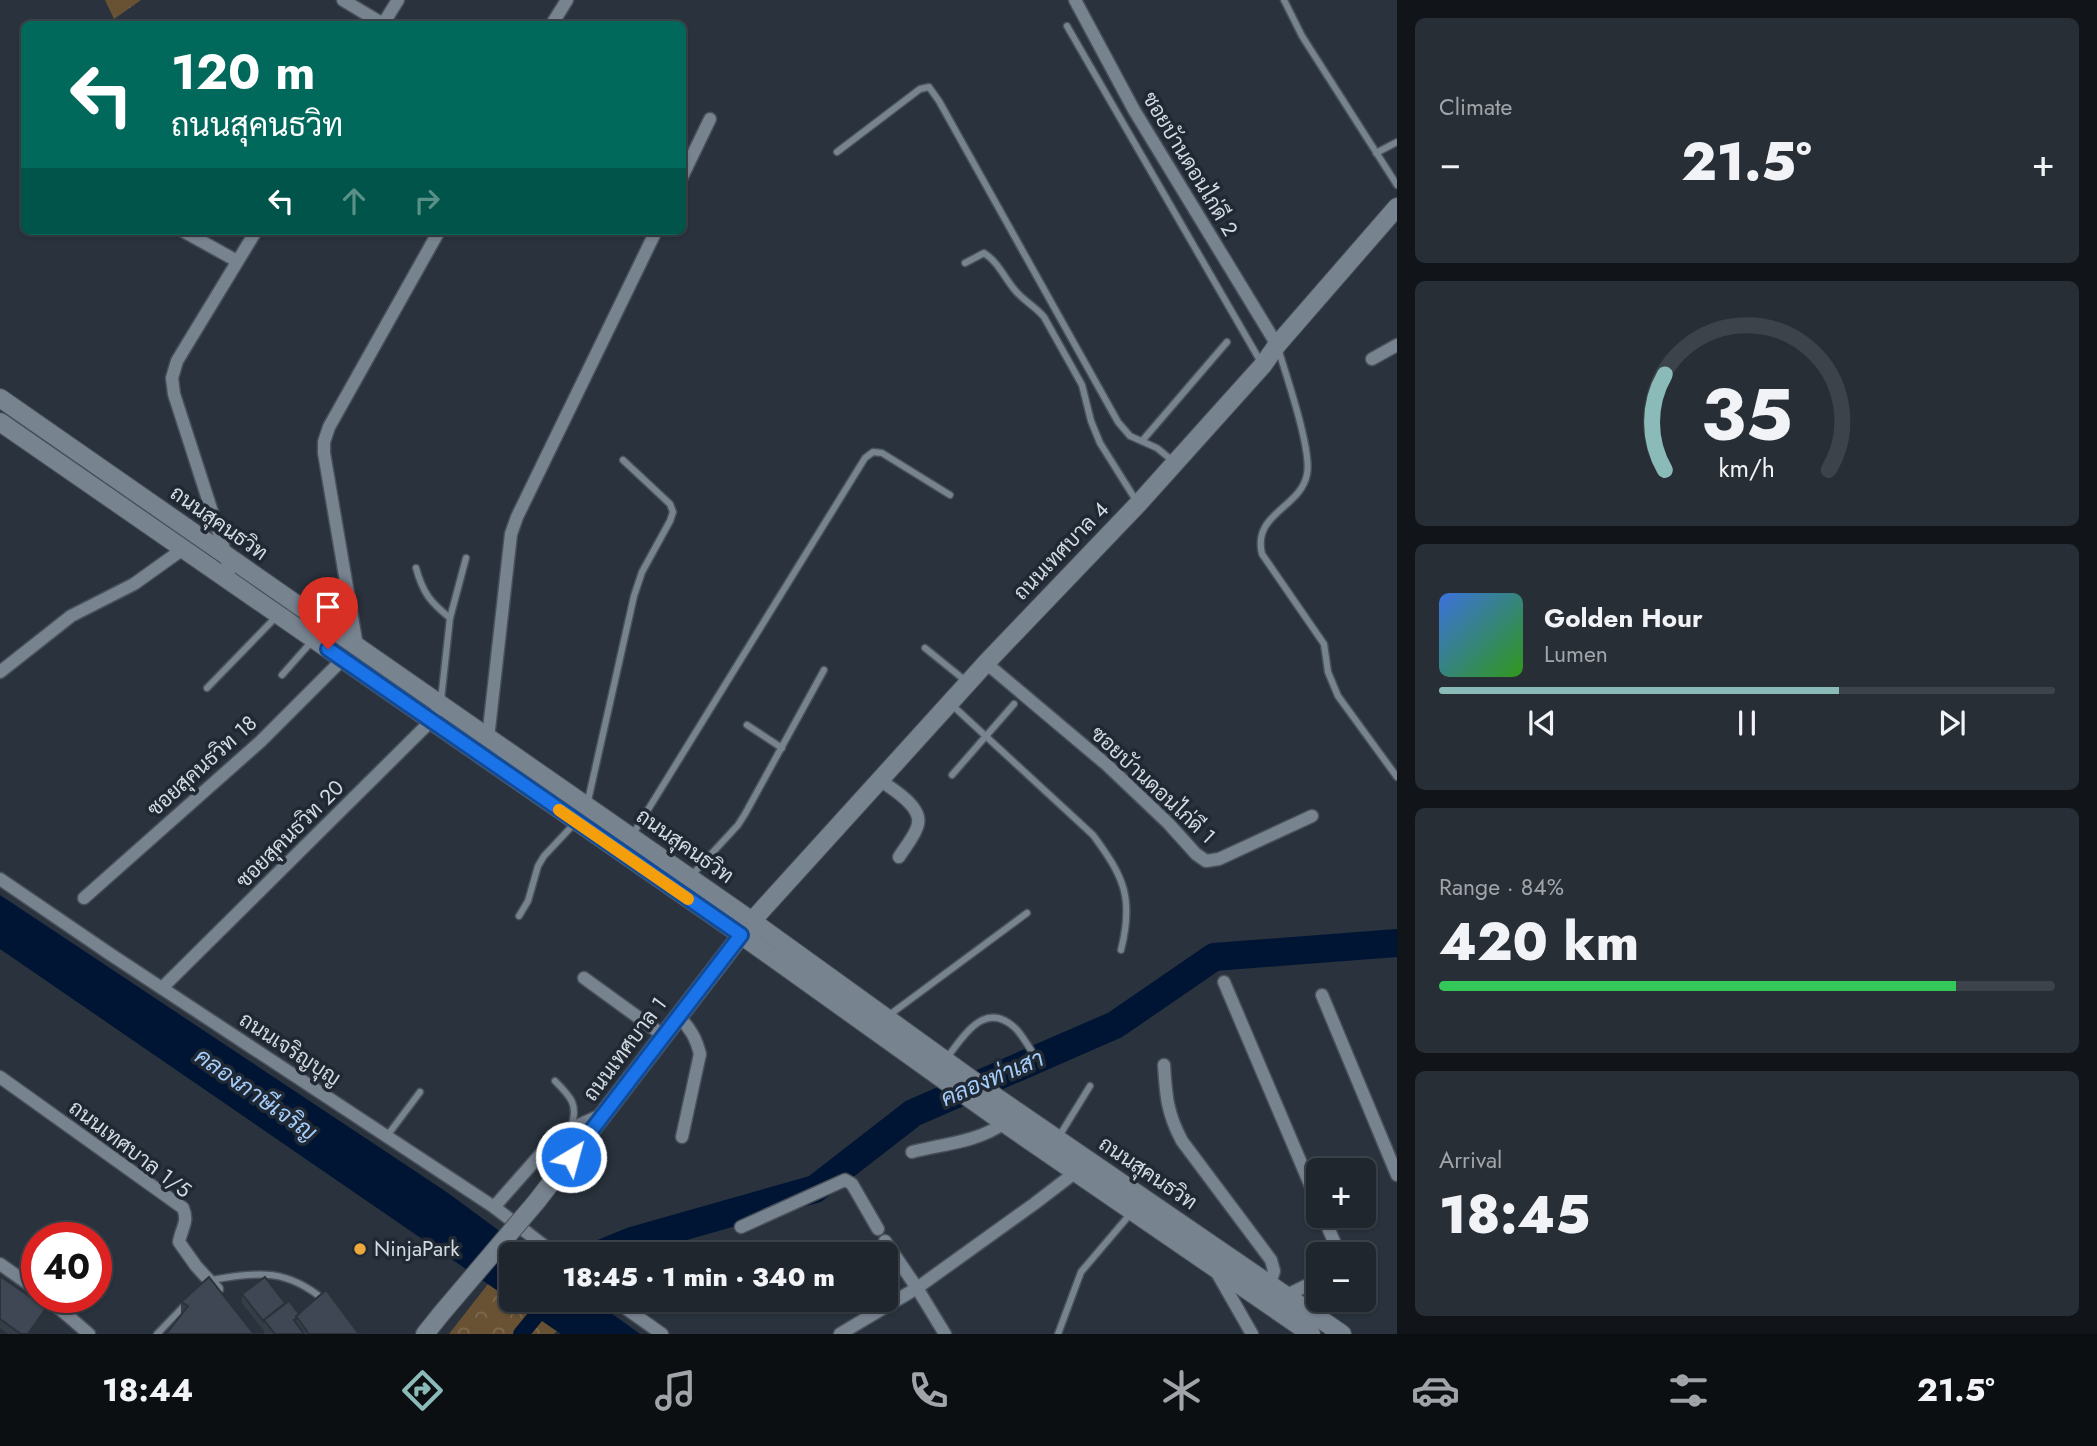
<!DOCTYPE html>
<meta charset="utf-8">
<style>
:root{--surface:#1f262e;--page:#272e36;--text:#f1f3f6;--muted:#a1a5aa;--line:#3c434a;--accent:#8bbbb9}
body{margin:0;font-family:Jost,Sarabun,sans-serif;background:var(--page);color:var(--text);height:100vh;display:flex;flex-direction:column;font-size:26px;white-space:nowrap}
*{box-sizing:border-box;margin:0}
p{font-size:23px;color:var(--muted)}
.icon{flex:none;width:38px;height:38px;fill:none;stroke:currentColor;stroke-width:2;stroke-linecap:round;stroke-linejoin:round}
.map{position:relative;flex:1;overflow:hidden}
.details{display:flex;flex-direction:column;gap:18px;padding:18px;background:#111519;width:700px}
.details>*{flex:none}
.hud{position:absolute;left:21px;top:21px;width:665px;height:214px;border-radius:10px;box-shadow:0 2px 5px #0004,0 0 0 2px var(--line);background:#00695c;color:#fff;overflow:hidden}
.tools{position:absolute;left:1306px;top:1158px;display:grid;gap:14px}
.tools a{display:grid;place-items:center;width:70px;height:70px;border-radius:10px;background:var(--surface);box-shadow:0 2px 5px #0004,0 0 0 2px var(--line);font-size:35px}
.speed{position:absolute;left:21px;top:1222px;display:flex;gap:14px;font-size:35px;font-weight:700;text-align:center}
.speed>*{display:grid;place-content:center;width:91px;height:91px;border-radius:50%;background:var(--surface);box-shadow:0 2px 5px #0004,0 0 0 2px var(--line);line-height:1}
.speed .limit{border:10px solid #d22;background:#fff;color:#111}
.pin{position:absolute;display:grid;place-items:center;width:60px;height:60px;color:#fff;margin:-72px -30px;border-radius:50% 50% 50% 0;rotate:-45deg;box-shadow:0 0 7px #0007}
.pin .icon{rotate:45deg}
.me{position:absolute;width:77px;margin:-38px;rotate:37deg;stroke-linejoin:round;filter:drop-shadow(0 0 5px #0008)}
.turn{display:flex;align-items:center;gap:24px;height:147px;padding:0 35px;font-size:32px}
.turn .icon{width:91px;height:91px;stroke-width:2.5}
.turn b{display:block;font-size:49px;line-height:60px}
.lanes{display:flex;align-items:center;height:66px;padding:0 35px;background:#0003;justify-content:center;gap:35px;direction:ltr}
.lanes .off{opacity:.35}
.big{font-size:52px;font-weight:800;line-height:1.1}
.details .tile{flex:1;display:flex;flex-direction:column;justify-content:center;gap:10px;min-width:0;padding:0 24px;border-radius:10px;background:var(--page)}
.details .dial{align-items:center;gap:0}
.dial svg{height:182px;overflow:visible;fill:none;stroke:var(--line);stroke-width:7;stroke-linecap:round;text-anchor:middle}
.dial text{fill:var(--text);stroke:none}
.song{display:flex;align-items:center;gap:21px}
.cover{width:84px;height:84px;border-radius:10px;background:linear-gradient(135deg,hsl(220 70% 55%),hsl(110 70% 35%))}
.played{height:7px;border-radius:4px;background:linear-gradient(90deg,var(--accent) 65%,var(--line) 65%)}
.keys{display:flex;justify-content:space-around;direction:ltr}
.heat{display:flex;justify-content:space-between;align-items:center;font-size:38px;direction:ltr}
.charge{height:10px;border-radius:5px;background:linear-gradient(90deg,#34c759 84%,var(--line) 0)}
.trip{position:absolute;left:499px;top:1242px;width:399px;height:70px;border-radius:10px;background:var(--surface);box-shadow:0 2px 5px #0004,0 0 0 2px var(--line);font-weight:800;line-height:70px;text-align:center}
.dock{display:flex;height:112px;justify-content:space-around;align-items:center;background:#0c0f12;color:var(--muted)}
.dock .icon{width:49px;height:49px}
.dock .selected{color:var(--accent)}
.dock b{font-size:32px;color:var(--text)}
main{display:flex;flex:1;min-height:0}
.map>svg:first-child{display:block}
.grass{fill:url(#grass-tufts)}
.forest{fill:url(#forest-crowns)}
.water{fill:#001533}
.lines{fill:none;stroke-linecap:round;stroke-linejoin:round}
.canal{stroke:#001533;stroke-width:16}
.river{stroke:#001533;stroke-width:28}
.lane-casing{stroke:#485059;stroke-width:9}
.street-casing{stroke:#485059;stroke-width:15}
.secondary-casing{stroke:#485059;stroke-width:20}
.lane{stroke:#788390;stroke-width:6}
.street{stroke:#788390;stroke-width:12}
.secondary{stroke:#788390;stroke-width:18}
.secondary-bridge-casing{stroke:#485059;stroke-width:20;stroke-linecap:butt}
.secondary-bridge{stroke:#788390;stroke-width:18}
.wall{fill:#353d47}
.shaded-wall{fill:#2b323a}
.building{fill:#3e4753;stroke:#2b323a;stroke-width:2}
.route-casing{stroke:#114b97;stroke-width:18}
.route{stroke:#1a73e8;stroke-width:12}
.slow{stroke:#f59e0b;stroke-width:12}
.poi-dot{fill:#eea73c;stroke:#202933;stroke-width:2.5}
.labels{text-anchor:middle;stroke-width:7;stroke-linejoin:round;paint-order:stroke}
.street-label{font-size:21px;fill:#d4dae1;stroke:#202933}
.poi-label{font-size:21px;fill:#d4dae1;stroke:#202933;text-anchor:start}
.water-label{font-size:23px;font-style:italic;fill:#a5cdfb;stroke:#202933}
</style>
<main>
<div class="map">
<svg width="1397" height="1334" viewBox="0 0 1397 1334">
<defs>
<pattern id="grass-tufts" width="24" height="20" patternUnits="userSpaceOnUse" patternTransform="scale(1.75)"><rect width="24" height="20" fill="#695234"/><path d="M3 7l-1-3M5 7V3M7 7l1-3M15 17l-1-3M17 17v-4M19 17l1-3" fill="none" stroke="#7e6a51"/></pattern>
<pattern id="forest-crowns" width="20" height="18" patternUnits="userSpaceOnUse" patternTransform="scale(1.75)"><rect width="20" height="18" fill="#695234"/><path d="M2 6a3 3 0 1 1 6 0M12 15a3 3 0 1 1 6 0" fill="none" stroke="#7e6a51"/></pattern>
</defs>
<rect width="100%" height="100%" fill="#29323d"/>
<polygon class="grass" points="105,0 141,0 114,19"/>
<polygon class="forest" points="488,1284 557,1331 554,1334 449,1334"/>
<g class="water">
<polygon points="0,895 448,1193 532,1255 511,1255 511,1300 0,949"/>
<polygon points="511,1300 593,1300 640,1334 561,1334"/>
</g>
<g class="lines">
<polyline class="canal" points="521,1334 549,1300"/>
<polyline class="river" points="598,1255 632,1241 815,1189 913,1113 1115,1025 1214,957 1397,943"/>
<g class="lane-casing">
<g id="lane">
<polyline points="1284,0 1302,36 1397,185"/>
<polyline points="1067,26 1262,364"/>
<polyline points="837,152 920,89 929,87 939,101 1118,422 1130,436 1157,448 1174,462"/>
<polyline points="1376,153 1397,142"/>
<path d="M965,263L984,253C998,262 1004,277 1014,289C1022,300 1035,306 1044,317L1082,385L1091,421L1100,443L1137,502"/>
<path d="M1278,348C1286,375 1312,450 1307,474C1301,508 1252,513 1262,554L1324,644L1328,672L1338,696L1397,777"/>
<polyline points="1142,441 1227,342"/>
<path d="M416,568C423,593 430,602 450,618"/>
<polyline points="925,648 967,682"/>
<polyline points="282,675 313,640"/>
<polyline points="207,688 276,617"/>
<polyline points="441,700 450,618 466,558"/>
<path d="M952,705L1093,835C1124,877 1134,898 1121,950"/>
<polyline points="747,725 782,748"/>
<polyline points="952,775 1014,704"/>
<polyline points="587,805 634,596 642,572 670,521 673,512 670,504 623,460"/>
<polyline points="633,834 865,458 873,452 882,453 950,495"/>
<polyline points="690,877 738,825 745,814 824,670"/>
<polyline points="519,916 528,901 538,866 544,856 575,823"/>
<polyline points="888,1016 1027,913"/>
<path d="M946,1059C963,1037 984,1000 1014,1027C1021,1033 1026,1043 1031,1050"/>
<path d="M555,1081C571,1097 579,1105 571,1127"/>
<polyline points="387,1136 420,1092"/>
<polyline points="1058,1138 1090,1086"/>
<path d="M210,1280C258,1273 284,1267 324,1300"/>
<polyline points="157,1334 185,1305"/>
<polyline points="1058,1334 1081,1272 1132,1212"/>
</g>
</g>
<g class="street-casing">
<g id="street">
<polyline points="343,0 383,24"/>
<polyline points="1075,0 1134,110 1277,345"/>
<polyline points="383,24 398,0"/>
<polyline points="552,24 567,0"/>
<polyline points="682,177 710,119"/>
<polyline points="183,231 237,261"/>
<polyline points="1372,359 1397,345"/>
<polyline points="230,581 226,555 174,394 172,378 177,361 256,231"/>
<polyline points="357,646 324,453 324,442 329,427 439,231"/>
<polyline points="986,663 1107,765 1168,823 1196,854 1206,861 1219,859 1312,816"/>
<polyline points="0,672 71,616 134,584 183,549"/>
<polyline points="488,738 511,534 517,517 656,231"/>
<path d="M880,780C892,789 922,806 918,824C916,835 905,847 899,857"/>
<polyline points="0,879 110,954 494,1207 556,1255"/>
<polyline points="84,898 261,741 343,659"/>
<polyline points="584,978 664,1036"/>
<polyline points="1224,982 1318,1203"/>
<polyline points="162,988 431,721 435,714"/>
<polyline points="1322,995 1397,1175"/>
<path d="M679,1017C690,1028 696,1038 700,1054L682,1137"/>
<path d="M1164,1065C1166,1096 1167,1113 1182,1141L1271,1260L1274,1271L1270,1283L1265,1289"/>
<path d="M0,1077L183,1208C189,1222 181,1229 179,1242L196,1266L217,1289"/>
<path d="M912,1152C943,1144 978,1142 1004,1123"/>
<polyline points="494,1207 554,1139 570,1129 601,1115"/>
<polyline points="1323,1216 1336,1246 1337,1255"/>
<polyline points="741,1227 845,1180 852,1184 878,1229"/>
<polyline points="0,1264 37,1290"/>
<polyline points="1216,1271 1252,1334"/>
<polyline points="1287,1295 1318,1280"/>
<polyline points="46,1297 89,1334"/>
<polyline points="614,1300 662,1334"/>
<polyline points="840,1334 917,1288 885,1241"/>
<polyline points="945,1334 917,1288 1034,1204 1068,1178 1079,1164"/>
</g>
</g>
<g class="secondary-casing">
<g id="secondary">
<polyline points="0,398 752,921 999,1099 1342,1334"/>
<polyline points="0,422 741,935 1004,1123 1311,1334"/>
<polyline points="537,1201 752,921 986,663 1139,503 1263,365 1277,345 1397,207"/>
<polyline points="425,1334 441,1314"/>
</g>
</g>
<use href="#lane" class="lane"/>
<use href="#street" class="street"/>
<use href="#secondary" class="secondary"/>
<g class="secondary-bridge-casing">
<polyline id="secondary-bridge" points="441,1314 537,1201"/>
</g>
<use href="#secondary-bridge" class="secondary-bridge"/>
</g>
<g class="wall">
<polygon points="0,1276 46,1317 34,1334 8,1334 0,1328"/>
<polygon points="209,1277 181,1315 181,1302"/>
<polygon points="242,1294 285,1303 299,1314 359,1334 264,1334 264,1331 242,1303"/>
</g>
<polygon class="shaded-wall" points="46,1308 46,1317 34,1334 28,1334"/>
<g class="building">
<polygon points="0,1276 46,1308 28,1334 21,1334 0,1319"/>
<polygon points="209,1277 254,1334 166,1334 188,1306 181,1302"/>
<polygon points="265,1277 285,1303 264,1320 265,1321 264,1322 242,1294"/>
<polygon points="326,1290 359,1334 309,1334 296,1316"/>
<polygon points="289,1301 299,1314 296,1316 296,1319 294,1320 304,1334 275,1334 264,1320"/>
</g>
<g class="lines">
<g class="route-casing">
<polyline id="route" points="328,649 741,935 571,1157"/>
</g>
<use href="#route" class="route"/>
<polyline class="slow" points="559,810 688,899"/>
</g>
<circle class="poi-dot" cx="360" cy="1249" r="7"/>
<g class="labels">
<g class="street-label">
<text transform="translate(1190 164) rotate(59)" y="7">ซอยบัานดอนไก่ดี 2</text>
<text transform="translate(219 523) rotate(35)" y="7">ถนนสุคนธวิท</text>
<text transform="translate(1061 551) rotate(-46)" y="7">ถนนเทศบาล 4</text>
<text transform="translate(202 766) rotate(-42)" y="7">ซอยสุคนธวิท 18</text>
<text transform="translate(1153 785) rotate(43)" y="7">ซอยบัานดอนไก่ดี 1</text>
<text transform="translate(290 834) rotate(-45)" y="7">ซอยสุคนธวิท 20</text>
<text transform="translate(685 846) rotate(35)" y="7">ถนนสุคนธวิท</text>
<text transform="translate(290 1049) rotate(33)" y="7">ถนนเจริญบุญ</text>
<text transform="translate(625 1049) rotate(-53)" y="7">ถนนเทศบาล 1</text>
<text transform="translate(130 1149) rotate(37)" y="7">ถนนเทศบาล 1/5</text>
<text transform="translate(1148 1173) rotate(34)" y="7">ถนนสุคนธวิท</text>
</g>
<g class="poi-label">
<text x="374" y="1256">NinjaPark</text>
</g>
<g class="water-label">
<text transform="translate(992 1078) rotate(-23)" y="8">คลองท่าเสา</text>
<text transform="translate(256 1094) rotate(35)" y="8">คลองภาษีเจริญ</text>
</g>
</g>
</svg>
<div class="tools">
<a>+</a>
<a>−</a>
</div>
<div class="speed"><div class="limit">40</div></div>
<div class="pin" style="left:328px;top:649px;background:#d93025"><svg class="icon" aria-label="arrive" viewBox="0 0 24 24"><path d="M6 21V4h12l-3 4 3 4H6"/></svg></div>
<svg class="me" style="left:571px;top:1157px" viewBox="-20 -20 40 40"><circle r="17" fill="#1a73e8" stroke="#fff" stroke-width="3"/><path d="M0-11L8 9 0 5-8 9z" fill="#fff"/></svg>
<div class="trip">18:45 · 1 min · 340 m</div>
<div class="hud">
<div class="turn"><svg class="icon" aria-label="left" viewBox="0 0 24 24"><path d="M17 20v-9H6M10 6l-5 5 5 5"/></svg><div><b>120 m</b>ถนนสุคนธวิท</div></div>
<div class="lanes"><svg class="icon" aria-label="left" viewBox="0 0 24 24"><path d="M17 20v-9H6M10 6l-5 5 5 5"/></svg><svg class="icon off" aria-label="ahead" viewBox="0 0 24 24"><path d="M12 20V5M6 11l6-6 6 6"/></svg><svg class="icon off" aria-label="right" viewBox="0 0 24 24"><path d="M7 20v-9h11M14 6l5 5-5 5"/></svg></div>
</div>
</div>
<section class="details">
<div class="tile"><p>Climate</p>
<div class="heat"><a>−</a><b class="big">21.5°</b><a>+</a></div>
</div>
<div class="tile dial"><svg viewBox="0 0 100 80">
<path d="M14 69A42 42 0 1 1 86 69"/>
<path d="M14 69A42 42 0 0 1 14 27" stroke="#8bbbb9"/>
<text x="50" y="56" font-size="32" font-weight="700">35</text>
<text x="50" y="72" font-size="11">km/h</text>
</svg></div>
<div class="tile">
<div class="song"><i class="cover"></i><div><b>Golden Hour</b><p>Lumen</p></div></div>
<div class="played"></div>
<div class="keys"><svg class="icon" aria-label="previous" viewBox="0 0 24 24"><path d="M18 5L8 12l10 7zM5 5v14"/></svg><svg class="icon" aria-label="pause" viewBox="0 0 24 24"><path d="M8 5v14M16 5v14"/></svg><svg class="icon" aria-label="next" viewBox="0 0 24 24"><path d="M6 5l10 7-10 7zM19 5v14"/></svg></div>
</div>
<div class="tile"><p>Range · 84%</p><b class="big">420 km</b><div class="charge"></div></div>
<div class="tile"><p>Arrival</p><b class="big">18:45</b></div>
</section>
</main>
<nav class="dock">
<b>18:44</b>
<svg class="icon selected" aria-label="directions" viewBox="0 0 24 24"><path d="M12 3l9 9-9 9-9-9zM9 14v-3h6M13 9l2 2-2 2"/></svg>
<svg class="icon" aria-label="music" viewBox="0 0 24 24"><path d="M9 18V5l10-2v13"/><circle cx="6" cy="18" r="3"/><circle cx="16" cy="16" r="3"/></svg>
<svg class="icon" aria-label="phone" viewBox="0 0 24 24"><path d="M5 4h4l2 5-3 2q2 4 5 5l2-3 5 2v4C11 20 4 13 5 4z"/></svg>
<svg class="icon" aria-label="climate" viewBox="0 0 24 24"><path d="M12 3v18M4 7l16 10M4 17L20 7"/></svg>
<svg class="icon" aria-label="car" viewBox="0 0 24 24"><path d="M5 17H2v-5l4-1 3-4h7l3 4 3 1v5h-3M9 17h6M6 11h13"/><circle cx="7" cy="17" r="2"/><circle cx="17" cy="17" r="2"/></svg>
<svg class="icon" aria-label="filters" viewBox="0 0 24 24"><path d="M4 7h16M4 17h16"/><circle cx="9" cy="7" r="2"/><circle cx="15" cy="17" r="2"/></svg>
<b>21.5°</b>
</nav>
